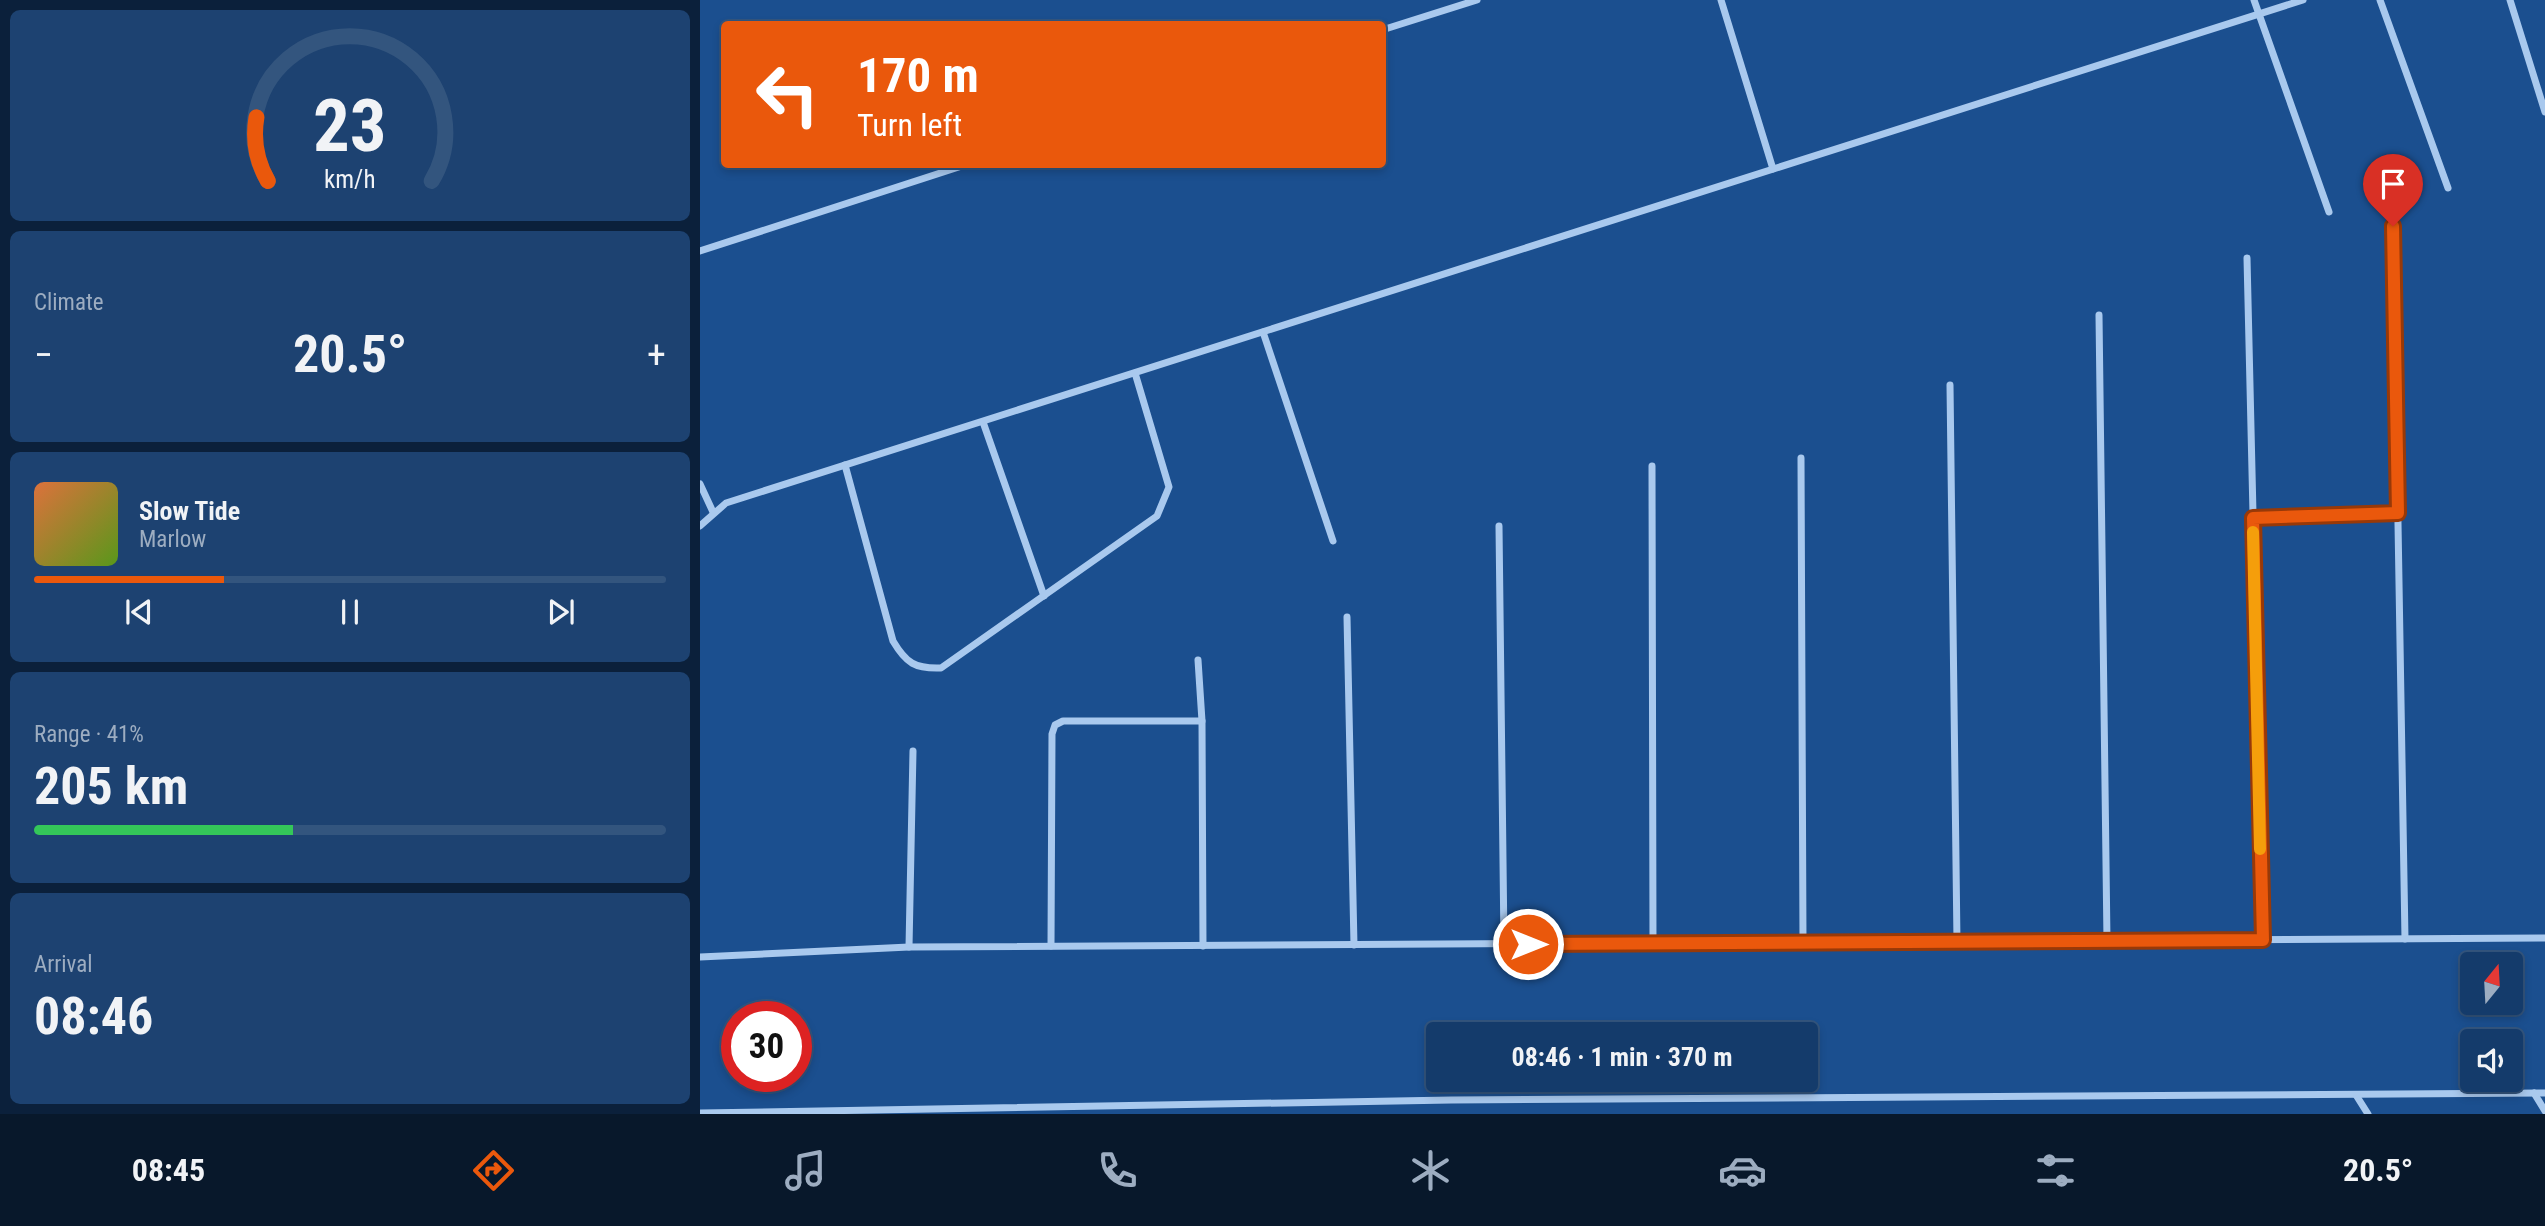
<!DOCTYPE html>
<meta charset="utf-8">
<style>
:root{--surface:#143b6b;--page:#1d4271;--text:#f1f3f6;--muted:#9dadc1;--line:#33557e;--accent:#ea580c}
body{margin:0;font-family:"Roboto Condensed",sans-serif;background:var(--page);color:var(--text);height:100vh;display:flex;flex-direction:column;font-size:26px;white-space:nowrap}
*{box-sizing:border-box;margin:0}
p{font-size:23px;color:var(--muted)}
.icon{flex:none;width:38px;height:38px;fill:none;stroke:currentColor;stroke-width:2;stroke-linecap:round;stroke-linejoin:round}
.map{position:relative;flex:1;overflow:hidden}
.details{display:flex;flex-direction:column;gap:10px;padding:10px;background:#0b203b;width:700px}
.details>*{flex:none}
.banner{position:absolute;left:21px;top:21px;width:665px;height:147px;border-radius:7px;box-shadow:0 4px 10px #0003,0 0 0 2px var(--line);background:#ea580c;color:#fff;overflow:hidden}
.needle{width:46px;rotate:18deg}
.fabs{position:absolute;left:1760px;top:952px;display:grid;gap:14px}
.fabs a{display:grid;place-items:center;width:63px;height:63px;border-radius:7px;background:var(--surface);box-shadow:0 4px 10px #0003,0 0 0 2px var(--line);font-size:35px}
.speed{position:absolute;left:21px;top:1001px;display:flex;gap:14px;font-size:35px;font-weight:700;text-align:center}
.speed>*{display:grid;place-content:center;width:91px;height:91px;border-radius:50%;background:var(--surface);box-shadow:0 4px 10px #0003,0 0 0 2px var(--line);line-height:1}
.speed .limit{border:10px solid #d22;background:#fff;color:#111}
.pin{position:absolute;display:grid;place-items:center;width:60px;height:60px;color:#fff;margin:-72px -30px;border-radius:50% 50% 50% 0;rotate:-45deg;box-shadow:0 0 7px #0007}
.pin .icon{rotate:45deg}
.me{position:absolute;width:77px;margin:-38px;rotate:90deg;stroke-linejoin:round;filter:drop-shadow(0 0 5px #0008)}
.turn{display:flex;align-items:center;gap:24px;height:147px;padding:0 21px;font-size:32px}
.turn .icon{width:91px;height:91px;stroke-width:2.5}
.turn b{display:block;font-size:49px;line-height:60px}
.big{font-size:52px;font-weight:700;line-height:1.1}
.details .widget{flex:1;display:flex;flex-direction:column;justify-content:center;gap:10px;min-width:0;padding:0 24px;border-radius:10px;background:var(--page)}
.details .dial{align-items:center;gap:0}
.dial svg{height:182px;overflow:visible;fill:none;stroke:var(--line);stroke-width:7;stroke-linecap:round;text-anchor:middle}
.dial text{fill:var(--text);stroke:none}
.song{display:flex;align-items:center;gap:21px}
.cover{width:84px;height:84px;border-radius:10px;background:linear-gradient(135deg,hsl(20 70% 55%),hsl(90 70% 35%))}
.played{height:7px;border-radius:4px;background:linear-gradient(90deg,var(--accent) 30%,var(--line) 30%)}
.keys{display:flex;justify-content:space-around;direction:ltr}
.heat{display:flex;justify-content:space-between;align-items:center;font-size:38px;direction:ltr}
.charge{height:10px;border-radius:5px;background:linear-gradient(90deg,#34c759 41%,var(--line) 0)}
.trip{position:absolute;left:726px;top:1022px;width:392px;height:70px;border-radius:7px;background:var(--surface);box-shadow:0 4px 10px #0003,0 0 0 2px var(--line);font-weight:700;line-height:70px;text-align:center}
.dock{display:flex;height:112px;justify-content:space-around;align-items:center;background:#08182b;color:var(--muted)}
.dock .icon{width:49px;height:49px}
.dock .selected{color:var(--accent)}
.dock b{font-size:32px;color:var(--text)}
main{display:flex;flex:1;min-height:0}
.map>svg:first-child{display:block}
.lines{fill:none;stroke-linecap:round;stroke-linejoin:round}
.minor{stroke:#a9c9ee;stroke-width:7}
.route-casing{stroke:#983908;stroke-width:18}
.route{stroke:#ea580c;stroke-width:12}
.slow{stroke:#f59e0b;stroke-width:12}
</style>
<main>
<section class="details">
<div class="widget dial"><svg viewBox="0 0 100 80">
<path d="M14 69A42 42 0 1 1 86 69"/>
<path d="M14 69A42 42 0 0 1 9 41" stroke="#ea580c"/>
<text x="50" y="56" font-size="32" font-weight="700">23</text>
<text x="50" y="72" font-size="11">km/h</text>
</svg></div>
<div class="widget"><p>Climate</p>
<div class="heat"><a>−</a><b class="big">20.5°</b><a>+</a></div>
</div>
<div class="widget">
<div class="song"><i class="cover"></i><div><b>Slow Tide</b><p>Marlow</p></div></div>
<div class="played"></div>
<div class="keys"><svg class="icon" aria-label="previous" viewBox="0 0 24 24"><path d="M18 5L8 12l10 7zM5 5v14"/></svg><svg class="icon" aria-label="pause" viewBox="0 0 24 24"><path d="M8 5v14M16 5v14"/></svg><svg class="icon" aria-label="next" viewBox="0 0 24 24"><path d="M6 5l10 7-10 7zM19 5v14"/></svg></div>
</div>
<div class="widget"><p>Range · 41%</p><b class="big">205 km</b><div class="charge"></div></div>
<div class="widget"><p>Arrival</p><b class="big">08:46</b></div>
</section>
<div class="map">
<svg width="1845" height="1114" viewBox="0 0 1845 1114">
<rect width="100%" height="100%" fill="#1b4f8f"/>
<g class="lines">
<g class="minor">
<polyline points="1021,0 1073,169"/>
<polyline points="1554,0 1629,212"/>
<polyline points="1680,0 1748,188"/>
<polyline points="1810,0 1845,112"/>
<polyline points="682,30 777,0"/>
<polyline points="1693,226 1705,939"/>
<polyline points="0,251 268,164"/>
<polyline points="1547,258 1563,940"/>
<polyline points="1399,315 1407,941"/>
<polyline points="563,332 633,541"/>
<polyline points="1250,385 1257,942"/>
<polyline points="283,422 344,596"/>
<polyline points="1101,458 1103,943"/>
<path d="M145,465L193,641C206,663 215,669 241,668L457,516L469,487L435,373"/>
<polyline points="952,466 953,944"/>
<polyline points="0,484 13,512"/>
<polyline points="1553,518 1698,512"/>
<polyline points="0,526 26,503 1603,0"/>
<polyline points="799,526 804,944"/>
<polyline points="647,617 654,945"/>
<polyline points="498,660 502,721 503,946"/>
<polyline points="351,946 352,734 355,725 363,721 502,721"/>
<polyline points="209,947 213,751"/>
<polyline points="0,957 209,947 1845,938"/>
<polyline points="1834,1093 1845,1111"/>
<polyline points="1656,1095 1668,1114"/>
<polyline points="0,1113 751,1100 1845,1093"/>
</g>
</g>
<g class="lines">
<g class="route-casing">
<polyline id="route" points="828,944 1563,940 1553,518 1698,513 1693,226"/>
</g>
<use href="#route" class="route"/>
<polyline class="slow" points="1553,532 1560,849"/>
</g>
</svg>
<div class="fabs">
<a><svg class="needle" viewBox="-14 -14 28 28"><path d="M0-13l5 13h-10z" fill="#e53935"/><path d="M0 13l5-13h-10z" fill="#9dadc1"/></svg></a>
<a><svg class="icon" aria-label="sound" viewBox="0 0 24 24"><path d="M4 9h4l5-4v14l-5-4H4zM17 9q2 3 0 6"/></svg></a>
</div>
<div class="speed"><div class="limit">30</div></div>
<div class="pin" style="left:1693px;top:226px;background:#d93025"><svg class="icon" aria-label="arrive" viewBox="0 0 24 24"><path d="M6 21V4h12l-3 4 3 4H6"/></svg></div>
<svg class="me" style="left:828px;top:944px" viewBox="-20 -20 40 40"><circle r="17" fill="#ea580c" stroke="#fff" stroke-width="3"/><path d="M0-11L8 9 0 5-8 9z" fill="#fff"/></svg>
<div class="trip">08:46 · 1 min · 370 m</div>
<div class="banner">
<div class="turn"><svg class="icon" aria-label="left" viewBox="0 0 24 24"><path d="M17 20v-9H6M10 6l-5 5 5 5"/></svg><div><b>170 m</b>Turn left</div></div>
</div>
</div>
</main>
<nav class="dock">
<b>08:45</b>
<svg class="icon selected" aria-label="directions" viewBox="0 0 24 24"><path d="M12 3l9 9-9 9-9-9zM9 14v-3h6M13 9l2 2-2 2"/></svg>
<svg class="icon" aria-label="music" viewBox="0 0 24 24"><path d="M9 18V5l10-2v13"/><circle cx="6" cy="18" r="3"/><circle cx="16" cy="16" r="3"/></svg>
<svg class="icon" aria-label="phone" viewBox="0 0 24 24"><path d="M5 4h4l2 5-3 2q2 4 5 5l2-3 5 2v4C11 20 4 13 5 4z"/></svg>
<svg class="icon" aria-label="climate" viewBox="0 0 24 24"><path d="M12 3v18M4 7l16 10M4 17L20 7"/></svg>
<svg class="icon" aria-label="car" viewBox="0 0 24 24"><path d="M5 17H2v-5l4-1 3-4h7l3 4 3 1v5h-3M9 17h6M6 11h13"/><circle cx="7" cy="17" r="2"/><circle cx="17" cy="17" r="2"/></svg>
<svg class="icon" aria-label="filters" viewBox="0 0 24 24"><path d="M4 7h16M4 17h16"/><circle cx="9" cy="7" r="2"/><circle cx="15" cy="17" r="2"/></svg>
<b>20.5°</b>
</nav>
